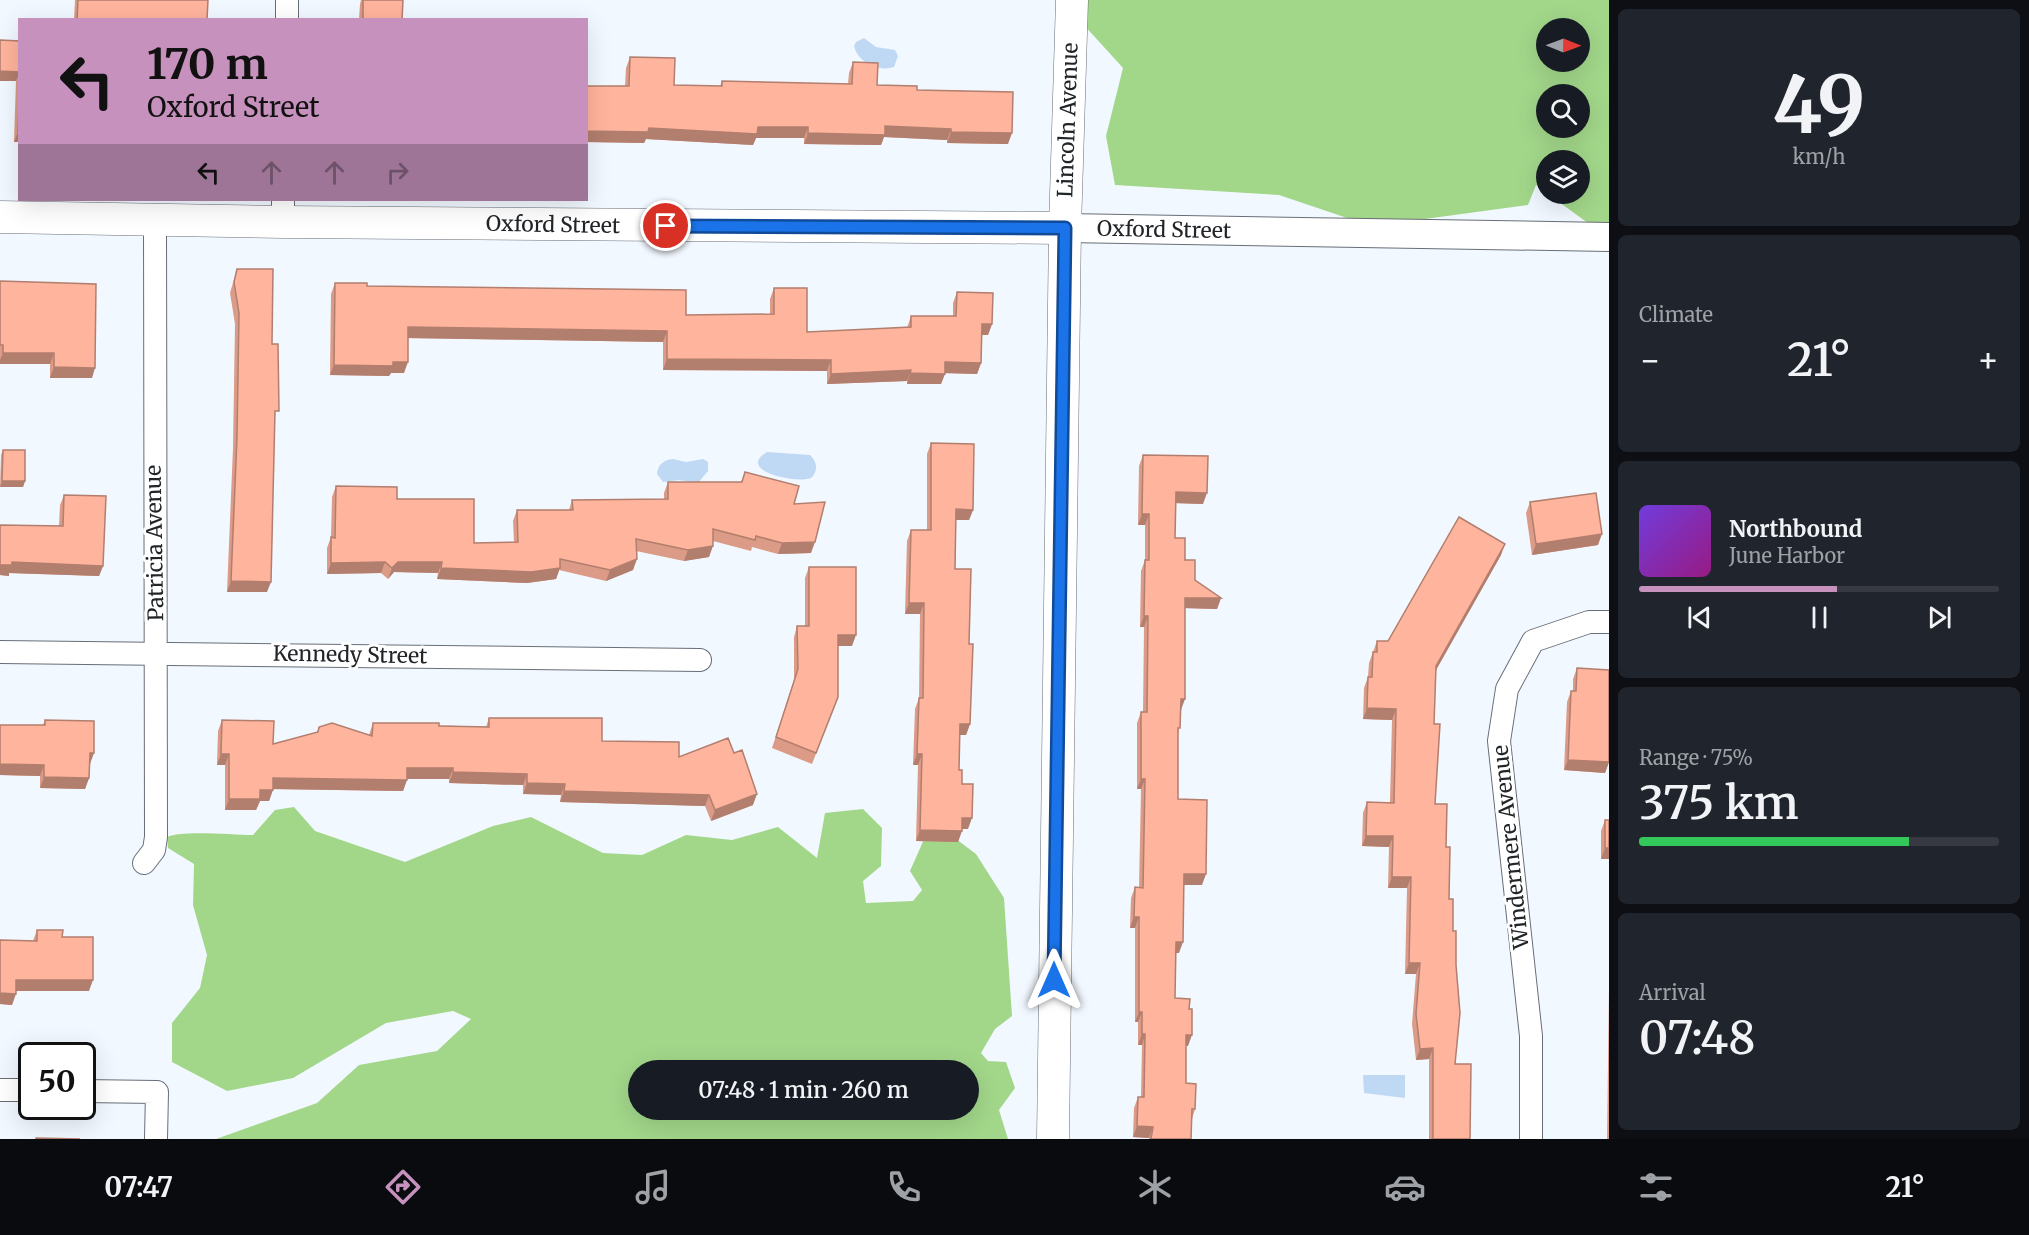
<!DOCTYPE html>
<meta charset="utf-8">
<style>
:root{--surface:#171b24;--page:#20242c;--text:#f1f3f6;--muted:#9ea1a6;--line:#363941;--accent:#c691bd}
body{margin:0;font-family:Merriweather,serif;background:var(--page);color:var(--text);height:100vh;display:flex;flex-direction:column;font-size:22px;white-space:nowrap}
*{box-sizing:border-box;margin:0}
p{font-size:20px;color:var(--muted)}
.icon{flex:none;width:33px;height:33px;fill:none;stroke:currentColor;stroke-width:2;stroke-linecap:round;stroke-linejoin:round}
.map{position:relative;flex:1;overflow:hidden}
.details{display:flex;flex-direction:column;gap:9px;padding:9px;background:#0d0f14;width:420px}
.details>*{flex:none}
.top-card{position:absolute;left:18px;top:18px;width:570px;height:183px;border-radius:0px;box-shadow:0 6px 24px #0002;background:#c691bd;color:#111;overflow:hidden}
.needle{width:39px;rotate:91deg}
.fabs{position:absolute;left:1536px;top:18px;display:grid;gap:12px}
.fabs a{display:grid;place-items:center;width:54px;height:54px;border-radius:50%;background:var(--surface);box-shadow:0 6px 24px #0002;font-size:30px}
.speed{position:absolute;left:18px;top:1042px;display:flex;gap:12px;font-size:30px;font-weight:700;text-align:center}
.speed>*{display:grid;place-content:center;width:78px;height:78px;border-radius:50%;background:var(--surface);box-shadow:0 6px 24px #0002;line-height:1}
.speed .limit{border:3px solid #111;border-radius:9px;background:#fff;color:#111}
.pin{position:absolute;display:grid;place-items:center;width:51px;height:51px;color:#fff;margin:-26px;border:3px solid #fff;border-radius:50%;box-shadow:0 2px 6px #0007}
.me{position:absolute;width:66px;margin:-33px;rotate:0deg;stroke-linejoin:round;filter:drop-shadow(0 0 4px #0008)}
.turn{display:flex;align-items:center;gap:21px;height:126px;padding:0 30px;font-size:27px}
.turn .icon{width:78px;height:78px;stroke-width:2.5}
.turn b{display:block;font-size:42px;line-height:51px}
.lanes{display:flex;align-items:center;height:57px;padding:0 30px;background:#0003;justify-content:center;gap:30px;direction:ltr}
.lanes .off{opacity:.35}
.big{font-size:45px;font-weight:600;line-height:1.1}
.details .widget{flex:1;display:flex;flex-direction:column;justify-content:center;gap:9px;min-width:0;padding:0 21px;border-radius:9px;background:var(--page)}
.details .dial{align-items:center;gap:0}
.dial b{font-size:78px;line-height:1}
.song{display:flex;align-items:center;gap:18px}
.cover{width:72px;height:72px;border-radius:9px;background:linear-gradient(135deg,hsl(260 70% 55%),hsl(310 70% 35%))}
.played{height:6px;border-radius:3px;background:linear-gradient(90deg,var(--accent) 55%,var(--line) 55%)}
.keys{display:flex;justify-content:space-around;direction:ltr}
.heat{display:flex;justify-content:space-between;align-items:center;font-size:33px;direction:ltr}
.charge{height:9px;border-radius:4px;background:linear-gradient(90deg,#34c759 75%,var(--line) 0)}
.trip{position:absolute;left:628px;top:1060px;width:351px;height:60px;border-radius:30px;background:var(--surface);box-shadow:0 6px 24px #0002;font-weight:600;line-height:60px;text-align:center}
.tab-bar{display:flex;height:96px;justify-content:space-around;align-items:center;background:#090b0e;color:var(--muted)}
.tab-bar .icon{width:42px;height:42px}
.tab-bar .current{color:var(--accent)}
.tab-bar b{font-size:27px;color:var(--text)}
main{display:flex;flex:1;min-height:0}
.map>svg:first-child{display:block}
.forest{fill:#a2d78a;fill-rule:evenodd}
.water{fill:#bfd9f4}
.lines{fill:none;stroke-linecap:round;stroke-linejoin:round}
.minor-casing{stroke:#686e76;stroke-width:24}
.tertiary-casing{stroke:#686e76;stroke-width:30}
.secondary-casing{stroke:#686e76;stroke-width:33}
.minor{stroke:#fff;stroke-width:22}
.tertiary{stroke:#fff;stroke-width:28}
.secondary{stroke:#fff;stroke-width:32}
.wall{fill:#db9b87}
.shaded-wall{fill:#b27e6e}
.building{fill:#ffb49d;stroke:#b27e6e;stroke-width:1.5}
.route-casing{stroke:#114b97;stroke-width:15}
.route{stroke:#1a73e8;stroke-width:10}
.labels{text-anchor:middle;stroke-width:6;stroke-linejoin:round;paint-order:stroke}
.street-label{font-size:21px;fill:#222528;stroke:#fff}
</style>
<main>
<div class="map">
<svg width="1609" height="1139" viewBox="0 0 1609 1139">
<rect width="100%" height="100%" fill="#f2f8ff"/>
<g class="forest">
<path d="M1085,0H1609V226H1592L1548,194H1580V160H1546V192L1536,185L1528,205L1410,221L1359,222L1279,195L1115,185L1106,136L1123,68L1083,24ZM1546,28H1580V62H1546ZM1546,94H1580V128H1546Z"/>
<path d="M294,807L315,831L405,862L493,826L531,817L603,853L642,855L686,835L732,840L778,827L817,858L825,813L863,809L882,828L881,866L863,881L866,903L913,901L922,890L910,871L925,837L948,833L976,854L1004,898L1012,1016L995,1029L981,1053L988,1061L1006,1062L1015,1088L999,1110L1008,1139H216L317,1103L359,1065L437,1051L471,1019L453,1011L386,1023L293,1078L227,1091L172,1062V1023L200,988L207,955L193,905L194,864L168,848L167,837C182,830 232,835 253,835L275,810ZM639,1071H969V1110H639Z"/>
</g>
<g class="water">
<path d="M864,38L876,47L895,50L898,56L894,67C879,72 858,63 854,46L856,42Z"/>
<path d="M767,452L810,455C818,463 818,471 811,478C797,484 735,471 767,452Z"/>
<path d="M673,459L686,462L703,459L708,462V471L698,483L679,480L663,482L657,474C658,464 664,460 673,459Z"/>
<polygon points="1363,1075 1405,1075 1405,1098 1364,1093"/>
</g>
<g class="lines">
<g class="minor-casing">
<g id="minor">
<polyline points="287,20 287,0"/>
<polyline points="283,222 283,200"/>
<polyline points="0,652 700,660"/>
<polyline points="144,863 154,850 156,837 155,220"/>
<polyline points="0,1090 32,1090"/>
<polyline points="82,1091 157,1092 156,1139"/>
<polyline points="1531,1139 1531,1036 1499,741 1507,689 1533,641 1589,622 1609,622"/>
</g>
</g>
<g class="tertiary-casing">
<polyline id="tertiary" points="1065,228 1609,237"/>
</g>
<g class="secondary-casing">
<g id="secondary">
<polyline points="0,217 283,222 1065,228"/>
<polyline points="1053,1139 1065,228 1072,0"/>
</g>
</g>
<use href="#minor" class="minor"/>
<use href="#tertiary" class="tertiary"/>
<use href="#secondary" class="secondary"/>
</g>
<g class="wall">
<polygon points="75,0 208,0 207,20 74,20"/>
<polygon points="361,0 403,0 402,20 359,20 360,4"/>
<polygon points="20,41 20,142 14,142 16,81"/>
<polygon points="630,57 674,85 720,86 722,81 848,84 849,73 853,62 877,85 917,90 1008,144 947,143 947,140 884,137 881,145 804,144 804,138 756,138 753,145 646,139 644,143 586,142 586,86 625,86 626,68"/>
<polygon points="237,269 272,344 275,420 267,592 227,592 233,448 235,324 230,293"/>
<polygon points="0,281 92,378 50,378 50,364 0,364"/>
<polygon points="335,283 686,315 770,314 770,299 774,288 807,332 907,328 911,316 953,316 953,303 957,292 992,324 988,335 982,335 981,363 977,374 945,373 941,384 907,384 907,381 827,384 827,371 663,370 663,342 408,338 404,373 391,373 389,376 330,375 331,294"/>
<polygon points="931,443 973,510 969,520 956,520 955,569 969,644 970,724 966,735 960,735 959,770 962,784 968,829 962,829 958,842 916,841 918,765 913,765 915,709 919,698 920,614 905,614 907,541 911,530 927,530 927,454"/>
<polygon points="3,450 25,481 23,487 0,487 1,455"/>
<polygon points="1143,455 1203,504 1176,503 1175,538 1195,580 1221,598 1217,609 1185,608 1181,710 1178,735 1178,799 1202,885 1184,885 1179,953 1175,953 1175,998 1188,1046 1186,1046 1186,1083 1195,1109 1192,1119 1191,1139 1149,1139 1149,1138 1133,1137 1134,1108 1138,1097 1141,1097 1142,1045 1138,1045 1138,1022 1135,1022 1135,928 1130,928 1131,898 1135,887 1139,888 1141,789 1137,789 1137,723 1141,712 1143,712 1144,627 1140,627 1141,571 1145,560 1145,525 1138,525 1139,466"/>
<polygon points="745,472 794,504 811,553 778,554 752,547 751,551 713,541 709,557 684,561 636,551 633,570 606,581 559,570 556,579 527,583 437,579 438,573 394,572 388,579 381,573 327,574 327,548 331,537 332,497 336,486 397,499 474,543 514,542 513,521 517,510 569,510 572,500 664,499 664,493 668,482 741,482"/>
<polygon points="64,495 103,566 99,576 9,573 9,576 0,575 0,525 59,526 60,505"/>
<polygon points="1530,502 1598,545 1532,555 1526,513"/>
<polygon points="1501,555 1436,670 1434,724 1435,804 1446,847 1449,899 1453,931 1455,1064 1470,1139 1429,1139 1429,1059 1416,1060 1412,1024 1416,974 1405,974 1407,888 1388,888 1389,847 1362,846 1363,813 1367,802 1390,802 1392,720 1363,719 1364,688 1368,677 1369,663 1377,641 1388,641"/>
<polygon points="809,567 852,646 838,646 838,697 812,764 772,748 794,680 794,637 797,626 805,626 805,578"/>
<polygon points="1577,668 1609,762 1605,773 1564,770 1567,702 1571,691 1573,691 1573,679"/>
<polygon points="489,718 679,757 753,805 711,821 705,806 560,802 561,795 523,794 523,785 449,783 449,779 407,779 403,791 273,789 269,801 260,801 256,810 225,810 225,765 217,765 218,731 222,720 273,744 317,732 319,727 369,735 373,723 486,727"/>
<polygon points="45,720 90,764 89,778 85,789 40,788 40,776 0,775 0,725 43,725"/>
<polygon points="1605,820 1609,820 1609,881 1609,859 1601,859 1601,831"/>
<polygon points="37,930 62,937 89,991 16,991 12,1005 0,1004 0,940 33,941"/>
<polygon points="1609,990 1609,1139 1607,1139"/>
</g>
<g class="shaded-wall">
<polygon points="0,71 20,72 16,81 0,81"/>
<polygon points="885,126 951,129 947,140 884,137 881,145 804,144 808,133"/>
<polygon points="758,127 808,127 804,138 756,138 753,145 646,139 644,143 586,142 586,131 649,128"/>
<polygon points="18,132 20,133 20,142 14,142"/>
<polygon points="951,132 1012,133 1008,144 947,143"/>
<polygon points="982,324 992,324 988,335 978,335"/>
<polygon points="408,327 667,331 663,342 405,338"/>
<polygon points="3,353 54,353 50,364 0,364 0,360"/>
<polygon points="667,359 831,360 827,371 663,370"/>
<polygon points="393,362 408,362 404,373 391,373 389,376 330,375 334,365"/>
<polygon points="945,362 981,363 977,374 941,373"/>
<polygon points="54,367 95,368 92,378 50,378"/>
<polygon points="911,370 907,381 827,384 831,374"/>
<polygon points="910,373 945,374 941,384 907,384"/>
<polygon points="2,481 25,481 23,487 0,487"/>
<polygon points="1176,492 1207,493 1203,504 1172,503"/>
<polygon points="956,509 973,510 969,520 952,520"/>
<polygon points="1142,514 1149,514 1145,525 1138,525"/>
<polygon points="1602,534 1598,545 1532,555 1536,544"/>
<polygon points="815,542 811,553 778,554 782,543"/>
<polygon points="1505,544 1501,555 1432,677 1436,666"/>
<polygon points="713,546 709,557 684,561 688,550"/>
<polygon points="637,559 633,570 606,581 610,570"/>
<polygon points="12,562 103,566 99,576 9,573 9,576 0,575 0,565"/>
<polygon points="385,562 381,573 327,574 331,563"/>
<polygon points="398,562 442,562 438,573 394,572 388,579 392,568"/>
<polygon points="441,568 560,568 556,579 527,583 437,579"/>
<polygon points="231,581 271,582 267,592 227,592"/>
<polygon points="1185,598 1221,598 1217,609 1181,608"/>
<polygon points="909,603 924,603 920,614 905,614"/>
<polygon points="1144,616 1148,616 1144,627 1140,627"/>
<polygon points="838,635 856,635 852,646 834,646"/>
<polygon points="1181,699 1185,699 1181,710"/>
<polygon points="1367,708 1396,709 1392,720 1363,719"/>
<polygon points="960,724 970,724 966,735 956,735"/>
<polygon points="90,753 94,753 90,764"/>
<polygon points="221,754 229,754 225,765 217,765"/>
<polygon points="917,754 922,754 918,765 913,765"/>
<polygon points="1568,760 1609,762 1605,773 1564,770"/>
<polygon points="0,764 44,765 40,776 0,775"/>
<polygon points="407,768 453,768 449,779 403,779"/>
<polygon points="453,772 527,774 523,785 449,783"/>
<polygon points="44,777 89,778 85,789 40,788"/>
<polygon points="273,778 407,780 403,791 269,789"/>
<polygon points="1141,779 1145,779 1141,789 1137,789"/>
<polygon points="527,783 565,784 561,795 523,794"/>
<polygon points="260,790 273,790 269,801 260,801 256,810 225,810 229,799"/>
<polygon points="564,791 709,795 705,806 560,802"/>
<polygon points="757,794 753,805 711,821 715,810"/>
<polygon points="962,818 972,818 968,829 958,829"/>
<polygon points="920,830 962,831 958,842 916,841"/>
<polygon points="1366,836 1393,836 1389,847 1362,846"/>
<polygon points="1605,848 1609,848 1609,859 1601,859"/>
<polygon points="1184,874 1206,874 1202,885 1180,885"/>
<polygon points="1392,877 1411,877 1407,888 1388,888"/>
<polygon points="1134,917 1139,917 1135,928 1130,928"/>
<polygon points="1176,942 1183,942 1179,953 1172,953"/>
<polygon points="1409,963 1420,963 1416,974 1405,974"/>
<polygon points="16,980 93,980 89,991 12,991"/>
<polygon points="0,993 16,994 12,1005 0,1004"/>
<polygon points="1139,1012 1142,1012 1138,1022 1135,1022"/>
<polygon points="1142,1034 1145,1034 1142,1045 1138,1045"/>
<polygon points="1186,1035 1192,1035 1188,1046 1183,1046"/>
<polygon points="1433,1048 1429,1059 1416,1060 1420,1049"/>
<polygon points="1137,1126 1153,1127 1149,1138 1133,1137"/>
</g>
<g class="building">
<polygon points="78,0 208,0 207,20 77,20"/>
<polygon points="363,0 403,0 402,20 363,20"/>
<polygon points="0,40 20,41 20,72 0,71"/>
<polygon points="630,57 675,58 674,85 722,86 722,81 852,84 853,62 878,63 877,85 917,86 917,90 1013,92 1012,133 951,132 951,129 885,126 885,135 808,133 808,127 758,127 757,134 649,128 648,132 586,131 586,86 629,86"/>
<polygon points="20,80 20,133 18,132"/>
<polygon points="237,269 273,269 272,344 278,344 279,411 275,411 271,582 231,581 237,437 239,313 234,282"/>
<polygon points="0,281 96,284 95,368 54,367 54,353 3,353 3,345 0,345"/>
<polygon points="335,283 367,283 367,286 686,290 686,315 774,314 774,288 807,288 807,332 911,327 911,316 956,316 957,292 993,293 992,324 982,324 981,363 945,362 945,374 910,373 911,370 831,374 831,360 667,359 667,331 408,327 408,362 393,362 393,366 334,365"/>
<polygon points="931,443 974,444 973,510 956,509 955,569 971,569 969,644 973,644 970,724 960,724 959,770 962,770 962,784 973,784 972,818 962,818 962,831 920,830 922,754 917,754 919,698 923,698 924,603 909,603 911,530 931,530"/>
<polygon points="3,450 25,450 25,481 2,481"/>
<polygon points="1143,455 1208,456 1207,493 1176,492 1175,538 1185,538 1185,560 1195,560 1195,580 1221,598 1185,598 1185,699 1181,699 1180,728 1178,728 1178,799 1207,800 1206,874 1184,874 1183,942 1176,942 1175,998 1190,999 1189,1009 1192,1009 1192,1035 1186,1035 1186,1083 1196,1084 1195,1109 1192,1109 1191,1139 1151,1139 1153,1127 1137,1126 1138,1097 1144,1097 1145,1034 1142,1034 1142,1012 1139,1012 1139,917 1134,917 1135,887 1143,888 1145,779 1141,779 1141,712 1147,712 1148,616 1144,616 1145,560 1149,560 1149,514 1142,514"/>
<polygon points="745,472 799,486 794,504 825,502 815,542 782,543 756,536 755,540 713,529 713,546 688,550 636,539 637,559 610,570 560,559 560,568 531,572 441,568 442,562 398,562 392,568 385,562 331,563 331,537 335,538 336,486 397,487 397,499 474,499 474,543 518,542 517,510 573,510 572,500 668,499 668,482 742,482"/>
<polygon points="1596,493 1602,534 1536,544 1530,502"/>
<polygon points="64,495 106,496 103,566 12,562 12,565 0,565 0,525 63,526"/>
<polygon points="1459,517 1505,544 1436,666 1434,724 1440,724 1435,804 1447,804 1446,847 1450,847 1449,899 1453,899 1453,931 1456,931 1456,965 1460,1013 1455,1064 1471,1064 1470,1139 1433,1139 1433,1048 1420,1049 1416,1014 1420,963 1409,963 1411,877 1392,877 1393,836 1366,836 1367,802 1394,803 1396,709 1367,708 1368,677 1372,677 1373,652 1377,652 1377,641 1388,641"/>
<polygon points="809,567 856,567 856,635 838,635 838,697 816,753 776,737 798,669 797,626 809,626"/>
<polygon points="1577,668 1609,670 1609,762 1568,760 1571,691 1576,691"/>
<polygon points="489,718 602,718 602,741 679,742 679,757 728,738 734,753 742,750 757,794 715,810 709,795 564,791 565,784 527,783 527,774 453,772 453,768 407,768 407,780 273,778 273,790 260,790 260,799 229,799 229,754 221,754 222,720 274,721 273,744 318,732 319,727 332,723 372,736 373,723 439,723 439,726 489,727"/>
<polygon points="45,720 94,721 94,753 90,753 89,778 44,777 44,765 0,764 0,725 45,725"/>
<rect x="1605" y="820" width="4" height="28"/>
<polygon points="37,930 63,930 62,937 93,937 93,980 16,980 16,994 0,993 0,940 37,941"/>
<polygon points="36,1138 80,1139 36,1139"/>
</g>
<g class="lines">
<g class="route-casing">
<polyline id="route" points="666,226 1065,228 1054,980"/>
</g>
<use href="#route" class="route"/>
</g>
<g class="labels">
<g class="street-label">
<text transform="translate(1068 120) rotate(-88)" y="7">Lincoln Avenue</text>
<text transform="translate(553 225) rotate(1)" y="7">Oxford Street</text>
<text transform="translate(1164 230) rotate(1)" y="7">Oxford Street</text>
<text transform="translate(155 543) rotate(-91)" y="7">Patricia Avenue</text>
<text transform="translate(350 655) rotate(1)" y="7">Kennedy Street</text>
<text transform="translate(1511 847) rotate(-96)" y="7">Windermere Avenue</text>
</g>
</g>
</svg>
<div class="fabs">
<a><svg class="needle" viewBox="-14 -14 28 28"><path d="M0-13l5 13h-10z" fill="#e53935"/><path d="M0 13l5-13h-10z" fill="#9ea1a6"/></svg></a>
<a><svg class="icon" aria-label="search" viewBox="0 0 24 24"><circle cx="10" cy="10" r="6"/><path d="M15 15l6 6"/></svg></a>
<a><svg class="icon" aria-label="layers" viewBox="0 0 24 24"><path d="M12 4l9 5-9 5-9-5zM3 14l9 5 9-5"/></svg></a>
</div>
<div class="speed"><div class="limit">50</div></div>
<div class="pin" style="left:666px;top:226px;background:#d93025"><svg class="icon" aria-label="arrive" viewBox="0 0 24 24"><path d="M6 21V4h12l-3 4 3 4H6"/></svg></div>
<svg class="me" style="left:1054px;top:980px" viewBox="-20 -20 40 40"><path d="M0-17L14 15 0 8-14 15z" fill="#1a73e8" stroke="#fff" stroke-width="4"/></svg>
<div class="trip">07:48 · 1 min · 260 m</div>
<div class="top-card">
<div class="turn"><svg class="icon" aria-label="left" viewBox="0 0 24 24"><path d="M17 20v-9H6M10 6l-5 5 5 5"/></svg><div><b>170 m</b>Oxford Street</div></div>
<div class="lanes"><svg class="icon" aria-label="left" viewBox="0 0 24 24"><path d="M17 20v-9H6M10 6l-5 5 5 5"/></svg><svg class="icon off" aria-label="ahead" viewBox="0 0 24 24"><path d="M12 20V5M6 11l6-6 6 6"/></svg><svg class="icon off" aria-label="ahead" viewBox="0 0 24 24"><path d="M12 20V5M6 11l6-6 6 6"/></svg><svg class="icon off" aria-label="right" viewBox="0 0 24 24"><path d="M7 20v-9h11M14 6l5 5-5 5"/></svg></div>
</div>
</div>
<section class="details">
<div class="widget dial"><b>49</b><p>km/h</p></div>
<div class="widget"><p>Climate</p>
<div class="heat"><a>−</a><b class="big">21°</b><a>+</a></div>
</div>
<div class="widget">
<div class="song"><i class="cover"></i><div><b>Northbound</b><p>June Harbor</p></div></div>
<div class="played"></div>
<div class="keys"><svg class="icon" aria-label="previous" viewBox="0 0 24 24"><path d="M18 5L8 12l10 7zM5 5v14"/></svg><svg class="icon" aria-label="pause" viewBox="0 0 24 24"><path d="M8 5v14M16 5v14"/></svg><svg class="icon" aria-label="next" viewBox="0 0 24 24"><path d="M6 5l10 7-10 7zM19 5v14"/></svg></div>
</div>
<div class="widget"><p>Range · 75%</p><b class="big">375 km</b><div class="charge"></div></div>
<div class="widget"><p>Arrival</p><b class="big">07:48</b></div>
</section>
</main>
<nav class="tab-bar">
<b>07:47</b>
<svg class="icon current" aria-label="directions" viewBox="0 0 24 24"><path d="M12 3l9 9-9 9-9-9zM9 14v-3h6M13 9l2 2-2 2"/></svg>
<svg class="icon" aria-label="music" viewBox="0 0 24 24"><path d="M9 18V5l10-2v13"/><circle cx="6" cy="18" r="3"/><circle cx="16" cy="16" r="3"/></svg>
<svg class="icon" aria-label="phone" viewBox="0 0 24 24"><path d="M5 4h4l2 5-3 2q2 4 5 5l2-3 5 2v4C11 20 4 13 5 4z"/></svg>
<svg class="icon" aria-label="climate" viewBox="0 0 24 24"><path d="M12 3v18M4 7l16 10M4 17L20 7"/></svg>
<svg class="icon" aria-label="car" viewBox="0 0 24 24"><path d="M5 17H2v-5l4-1 3-4h7l3 4 3 1v5h-3M9 17h6M6 11h13"/><circle cx="7" cy="17" r="2"/><circle cx="17" cy="17" r="2"/></svg>
<svg class="icon" aria-label="filters" viewBox="0 0 24 24"><path d="M4 7h16M4 17h16"/><circle cx="9" cy="7" r="2"/><circle cx="15" cy="17" r="2"/></svg>
<b>21°</b>
</nav>
